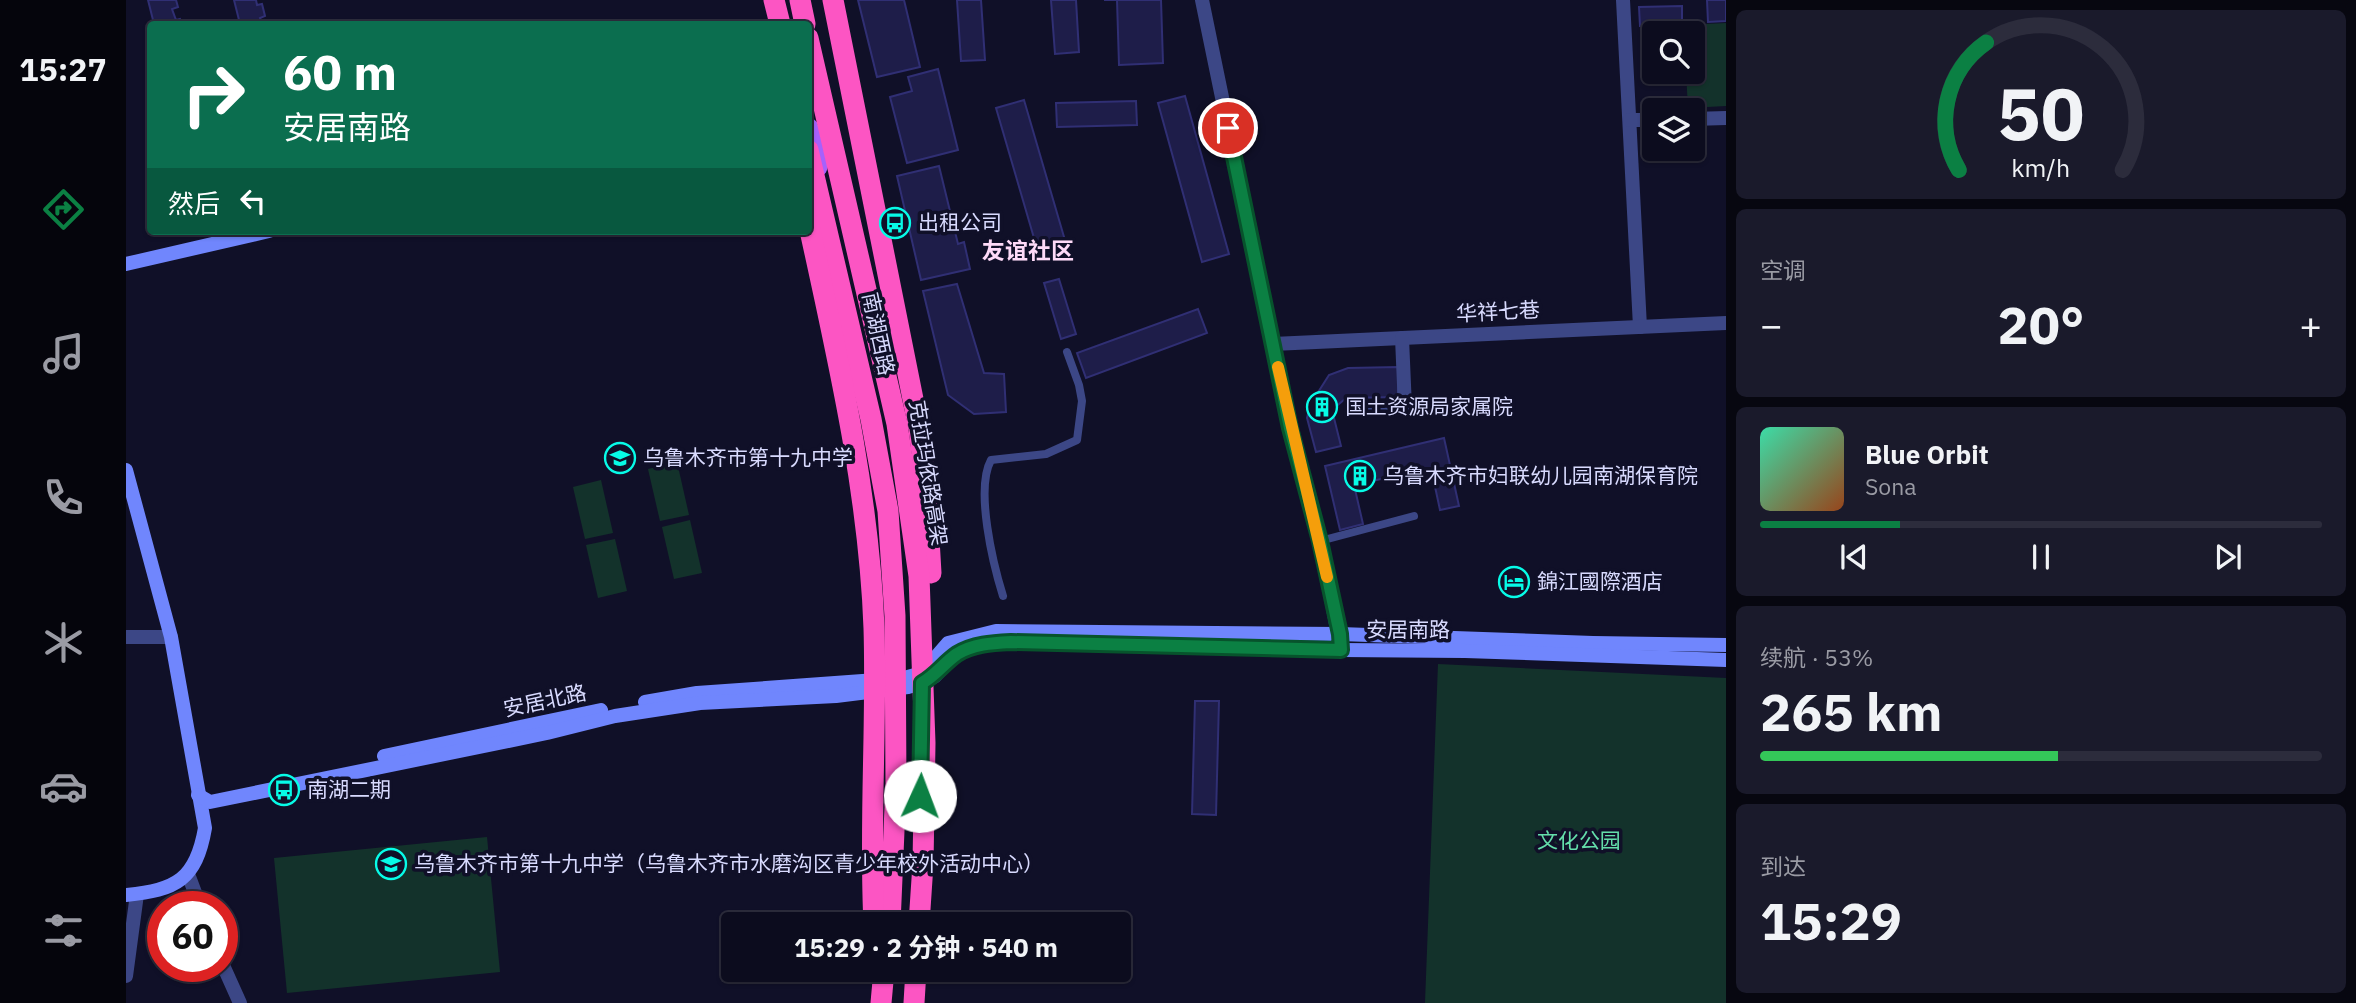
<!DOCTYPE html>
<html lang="zh">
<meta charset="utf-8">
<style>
:root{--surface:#0c0c1e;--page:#1a1a2b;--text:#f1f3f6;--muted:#9a9ba4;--line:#2c2c3c;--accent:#0b8043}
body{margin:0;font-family:"IBM Plex Sans","Noto Sans SC",sans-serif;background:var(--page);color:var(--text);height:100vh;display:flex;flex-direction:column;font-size:26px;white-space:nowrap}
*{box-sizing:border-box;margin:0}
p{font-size:23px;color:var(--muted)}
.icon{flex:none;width:38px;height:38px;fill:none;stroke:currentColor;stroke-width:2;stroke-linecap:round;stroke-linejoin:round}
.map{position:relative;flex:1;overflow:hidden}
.side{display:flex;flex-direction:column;gap:10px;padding:10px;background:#070710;width:630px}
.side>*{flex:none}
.hud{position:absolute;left:21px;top:21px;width:665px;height:214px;border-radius:7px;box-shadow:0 2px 5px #0004,0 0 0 2px var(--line);background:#0b6e4f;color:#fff;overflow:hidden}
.tools{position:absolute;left:1516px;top:21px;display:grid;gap:14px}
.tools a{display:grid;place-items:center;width:63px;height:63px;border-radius:7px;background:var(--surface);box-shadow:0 2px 5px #0004,0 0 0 2px var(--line);font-size:35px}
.speed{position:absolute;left:21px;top:891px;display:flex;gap:14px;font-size:35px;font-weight:700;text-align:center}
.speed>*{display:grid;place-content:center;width:91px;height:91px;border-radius:50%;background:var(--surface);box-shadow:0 2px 5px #0004,0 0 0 2px var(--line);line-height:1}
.speed .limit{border:10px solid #d22;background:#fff;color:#111}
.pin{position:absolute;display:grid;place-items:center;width:60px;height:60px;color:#fff;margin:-30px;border:4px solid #fff;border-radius:50%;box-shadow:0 2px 7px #0007}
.me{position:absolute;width:77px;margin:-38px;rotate:2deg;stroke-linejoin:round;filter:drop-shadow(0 0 5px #0008)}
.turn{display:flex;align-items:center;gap:24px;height:147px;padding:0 21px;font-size:32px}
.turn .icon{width:91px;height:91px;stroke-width:2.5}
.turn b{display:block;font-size:49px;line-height:60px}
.then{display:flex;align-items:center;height:66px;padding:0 21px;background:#0003;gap:14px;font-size:26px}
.big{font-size:52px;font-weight:700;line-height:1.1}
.side .card{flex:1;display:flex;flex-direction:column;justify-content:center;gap:10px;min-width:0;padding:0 24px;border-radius:10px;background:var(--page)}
.side .dial{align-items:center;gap:0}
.dial svg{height:182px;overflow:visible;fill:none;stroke:var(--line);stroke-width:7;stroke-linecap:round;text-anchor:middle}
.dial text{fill:var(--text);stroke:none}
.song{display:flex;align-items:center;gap:21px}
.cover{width:84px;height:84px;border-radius:10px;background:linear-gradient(135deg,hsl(160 70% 55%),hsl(20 70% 35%))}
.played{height:7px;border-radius:4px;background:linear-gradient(90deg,var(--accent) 25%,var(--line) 25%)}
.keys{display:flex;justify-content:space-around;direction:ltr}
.heat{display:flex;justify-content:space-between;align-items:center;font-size:38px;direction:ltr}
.charge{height:10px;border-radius:5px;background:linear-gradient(90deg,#34c759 53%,var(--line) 0)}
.trip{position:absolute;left:595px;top:912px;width:410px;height:70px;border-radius:7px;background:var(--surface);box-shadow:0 2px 5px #0004,0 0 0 2px var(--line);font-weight:700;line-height:70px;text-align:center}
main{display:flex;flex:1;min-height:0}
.tab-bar{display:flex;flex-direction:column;width:126px;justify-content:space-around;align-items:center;background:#05050c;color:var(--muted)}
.tab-bar .icon{width:49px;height:49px}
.tab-bar .active{color:var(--accent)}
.tab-bar b{font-size:32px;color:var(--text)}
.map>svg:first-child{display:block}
.green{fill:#13322b}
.building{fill:#1e1d49;stroke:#302f74;stroke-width:2}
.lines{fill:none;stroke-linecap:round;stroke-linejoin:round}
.lane{stroke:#3c4786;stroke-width:8}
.street{stroke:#3c4786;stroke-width:14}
.secondary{stroke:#7086fd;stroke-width:14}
.primary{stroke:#a661fc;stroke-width:21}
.highway{stroke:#fc55c3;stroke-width:21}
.route-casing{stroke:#07532c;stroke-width:18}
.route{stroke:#0b8043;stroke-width:12}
.slow{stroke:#f59e0b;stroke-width:12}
.labels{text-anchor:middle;stroke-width:7;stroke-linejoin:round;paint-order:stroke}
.poi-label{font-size:21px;fill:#d8dafe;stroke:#101028;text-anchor:start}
.street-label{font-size:21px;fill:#d8dafe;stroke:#101028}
.park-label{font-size:21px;fill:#64deaa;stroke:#101028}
.neighbourhood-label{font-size:23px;font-weight:bold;fill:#fedaf8;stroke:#101028}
</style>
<main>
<nav class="tab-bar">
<b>15:27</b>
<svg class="icon active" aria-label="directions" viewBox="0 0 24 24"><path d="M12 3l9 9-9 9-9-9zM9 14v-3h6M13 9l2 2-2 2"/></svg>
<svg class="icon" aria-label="music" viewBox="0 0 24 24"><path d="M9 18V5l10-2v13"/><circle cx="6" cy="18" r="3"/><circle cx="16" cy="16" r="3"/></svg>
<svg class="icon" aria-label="phone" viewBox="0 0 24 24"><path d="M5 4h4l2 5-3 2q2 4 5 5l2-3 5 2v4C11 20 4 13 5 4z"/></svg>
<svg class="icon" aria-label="climate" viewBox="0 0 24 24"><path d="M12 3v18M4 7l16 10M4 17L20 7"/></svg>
<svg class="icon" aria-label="car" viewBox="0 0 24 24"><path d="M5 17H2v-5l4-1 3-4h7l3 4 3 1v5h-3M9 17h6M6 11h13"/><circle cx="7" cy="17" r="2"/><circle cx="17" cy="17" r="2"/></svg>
<svg class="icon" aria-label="filters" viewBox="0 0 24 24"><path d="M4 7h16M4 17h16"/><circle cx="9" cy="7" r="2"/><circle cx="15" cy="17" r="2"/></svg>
</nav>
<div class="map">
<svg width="1600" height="1003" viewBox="0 0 1600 1003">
<rect width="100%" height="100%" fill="#101028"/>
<g class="green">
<polygon points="1600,23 1600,106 1562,108 1560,72 1566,72 1566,33 1558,33 1558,25"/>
<polygon points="551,462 563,515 534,521 522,469"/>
<polygon points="475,480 487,533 459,539 447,487"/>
<polygon points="564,520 576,573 548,579 536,527"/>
<polygon points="489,539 501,591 472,598 460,545"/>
<polygon points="1312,664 1600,678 1600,1003 1299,1003"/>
<polygon points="361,837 374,972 161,993 148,858"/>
</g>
<g class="building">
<polygon points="22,0 50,0 52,7 46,9 50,20 54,19 56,24 28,24"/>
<polygon points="108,0 130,0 131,5 136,4 139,16 134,18 136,24 114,24"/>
<polygon points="732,0 778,0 794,67 751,77"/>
<polygon points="831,0 855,0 859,60 835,61"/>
<polygon points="925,0 950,0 953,52 929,54"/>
<polygon points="978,0 1035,0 1037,63 993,65 991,0"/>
<polygon points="1581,0 1600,0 1600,21 1582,22"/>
<polygon points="1556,6 1556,26 1514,26 1513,7"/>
<polygon points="812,69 832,150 781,163 764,97 786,91 782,77"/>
<polygon points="1059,96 1103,254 1076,262 1032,103"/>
<polygon points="898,100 943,254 915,262 870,108"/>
<polygon points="1010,101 1011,125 931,127 930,103"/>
<polygon points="813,166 832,244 838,242 844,269 795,280 771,176"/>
<polygon points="933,279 950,334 935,339 918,283"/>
<polygon points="831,284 858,373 878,374 880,412 848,414 822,395 797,291"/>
<polygon points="1072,309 1081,333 960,378 951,353"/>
<polygon points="1272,367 1272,397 1220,398 1206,410 1215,446 1190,452 1181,418 1184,405 1203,375 1222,368"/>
<polygon points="1318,438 1333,506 1314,510 1305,468 1228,485 1237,524 1214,530 1199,466"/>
<polygon points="1069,701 1093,701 1090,815 1066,814"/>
</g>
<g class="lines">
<g class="lane">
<polyline points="1194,541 1288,516"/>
<path d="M877,596C867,564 849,489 865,460L920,454L951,440L956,401L953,385L941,352"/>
</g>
<g class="street">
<polyline points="1076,0 1164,428 1194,541 1214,645"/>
<polyline points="1497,0 1514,327"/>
<polyline points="1566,119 1600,118"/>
<polyline points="1504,120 1528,120"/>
<polyline points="1147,344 1600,323"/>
<polyline points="1228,410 1279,408 1276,338"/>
<polyline points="0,637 45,637"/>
<polyline points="62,874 74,906"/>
<polyline points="96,963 114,1003"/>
<polyline points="0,976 11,894"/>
</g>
<g class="secondary">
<polyline points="0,264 143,231"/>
<path d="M0,470L45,637L79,828C70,880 50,890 0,895"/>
<polyline points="519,702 571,693 778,678 796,673 822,643 870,631 1214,634 1467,643 1600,645"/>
<polyline points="258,756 475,710"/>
<polyline points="72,795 84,802 421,733 489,716 574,703 710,696 782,687 796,683 809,676 829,655 860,643 934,643 1215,650 1339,651 1600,660"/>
</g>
<polyline class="primary" points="682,128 691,167"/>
<g class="highway">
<polyline points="648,0 654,24"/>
<polyline points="674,0 679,24"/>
<polyline points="707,0 793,429 800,487 805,573"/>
<polyline points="682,38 771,424 793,576 799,743 797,864 793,924"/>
<polyline points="682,150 745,419 762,511 769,616 770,784 764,924"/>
<path d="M682,221C711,355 743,490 748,628C751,726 743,826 748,924"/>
<polyline points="755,1003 758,970"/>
<polyline points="788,1003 790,970"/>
</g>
</g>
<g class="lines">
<g class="route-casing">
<path id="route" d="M794,796L796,683C810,675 818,663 831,654C847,644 866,643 885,642L1215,650L1214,634L1194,541L1164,428L1102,128"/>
</g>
<use href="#route" class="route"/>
<polyline class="slow" points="1152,367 1201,577"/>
</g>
<defs>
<g id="bus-ring" transform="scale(1.575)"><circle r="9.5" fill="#101028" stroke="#07fbe7" stroke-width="1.5"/><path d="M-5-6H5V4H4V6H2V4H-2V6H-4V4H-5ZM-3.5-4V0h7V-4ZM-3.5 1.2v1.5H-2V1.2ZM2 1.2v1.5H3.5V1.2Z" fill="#07fbe7"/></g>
<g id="building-ring" transform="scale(1.575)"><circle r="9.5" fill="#101028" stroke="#07fbe7" stroke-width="1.5"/><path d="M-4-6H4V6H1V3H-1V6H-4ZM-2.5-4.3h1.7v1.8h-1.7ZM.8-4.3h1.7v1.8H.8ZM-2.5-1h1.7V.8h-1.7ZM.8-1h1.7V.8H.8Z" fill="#07fbe7"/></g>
<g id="school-ring" transform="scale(1.575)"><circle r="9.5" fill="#101028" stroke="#07fbe7" stroke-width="1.5"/><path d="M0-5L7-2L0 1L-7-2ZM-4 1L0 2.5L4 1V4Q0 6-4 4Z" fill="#07fbe7"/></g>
<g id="hotel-ring" transform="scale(1.575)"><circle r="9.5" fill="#101028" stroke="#07fbe7" stroke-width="1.5"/><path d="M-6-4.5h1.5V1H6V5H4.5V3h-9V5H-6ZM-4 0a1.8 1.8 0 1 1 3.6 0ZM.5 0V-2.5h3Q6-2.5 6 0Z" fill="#07fbe7"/></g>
</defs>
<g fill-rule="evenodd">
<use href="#bus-ring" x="769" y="223"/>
<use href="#building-ring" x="1196" y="407"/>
<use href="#school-ring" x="494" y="458"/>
<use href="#building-ring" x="1234" y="476"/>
<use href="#hotel-ring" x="1388" y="582"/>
<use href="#bus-ring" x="158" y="790"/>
<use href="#school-ring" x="265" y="864"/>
</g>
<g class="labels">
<g class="poi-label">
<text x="792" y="230">出租公司</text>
<text x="1219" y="414">国土资源局家属院</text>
<text x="517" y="465">乌鲁木齐市第十九中学</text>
<text x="1257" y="483">乌鲁木齐市妇联幼儿园南湖保育院</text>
<text x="1411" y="589">錦江國際酒店</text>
<text x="181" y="797">南湖二期</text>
<text x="288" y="871">乌鲁木齐市第十九中学（乌鲁木齐市水磨沟区青少年校外活动中心）</text>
</g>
<g class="street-label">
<text transform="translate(1372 312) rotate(-3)" y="7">华祥七巷</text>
<text transform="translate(752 334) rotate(78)" y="7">南湖西路</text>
<text transform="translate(802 473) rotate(81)" y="7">克拉玛依路高架</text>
<text x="1282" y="637">安居南路</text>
<text transform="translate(419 701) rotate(-12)" y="7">安居北路</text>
</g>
<g class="park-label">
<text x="1453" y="848">文化公园</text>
</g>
<g class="neighbourhood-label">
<text x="902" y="259">友谊社区</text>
</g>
</g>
</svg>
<div class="tools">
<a><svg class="icon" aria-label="search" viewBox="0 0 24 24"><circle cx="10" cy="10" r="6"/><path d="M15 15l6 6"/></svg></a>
<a><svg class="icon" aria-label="layers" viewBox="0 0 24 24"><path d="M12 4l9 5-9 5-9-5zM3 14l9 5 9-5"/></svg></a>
</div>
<div class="speed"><div class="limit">60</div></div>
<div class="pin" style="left:1102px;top:128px;background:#d93025"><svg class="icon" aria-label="arrive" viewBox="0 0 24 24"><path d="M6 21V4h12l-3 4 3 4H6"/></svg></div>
<svg class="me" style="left:794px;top:796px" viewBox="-20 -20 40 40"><circle r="19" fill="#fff"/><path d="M0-13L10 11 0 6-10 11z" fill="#0b8043"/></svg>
<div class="trip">15:29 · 2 分钟 · 540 m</div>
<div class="hud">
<div class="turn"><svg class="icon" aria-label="right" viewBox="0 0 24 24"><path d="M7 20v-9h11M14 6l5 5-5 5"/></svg><div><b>60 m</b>安居南路</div></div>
<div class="then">然后<svg class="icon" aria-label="left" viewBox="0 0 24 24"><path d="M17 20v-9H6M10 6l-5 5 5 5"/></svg></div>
</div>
</div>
<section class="side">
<div class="card dial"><svg viewBox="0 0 100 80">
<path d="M14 69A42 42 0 1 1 86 69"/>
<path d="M14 69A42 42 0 0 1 26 13" stroke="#0b8043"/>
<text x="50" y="56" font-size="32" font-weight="700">50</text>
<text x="50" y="72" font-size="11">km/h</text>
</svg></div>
<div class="card"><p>空调</p>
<div class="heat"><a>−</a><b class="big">20°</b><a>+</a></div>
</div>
<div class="card">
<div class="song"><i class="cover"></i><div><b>Blue Orbit</b><p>Sona</p></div></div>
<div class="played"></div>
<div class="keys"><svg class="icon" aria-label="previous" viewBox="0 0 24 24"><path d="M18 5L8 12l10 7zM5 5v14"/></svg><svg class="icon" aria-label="pause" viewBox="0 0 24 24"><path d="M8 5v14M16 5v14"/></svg><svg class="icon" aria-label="next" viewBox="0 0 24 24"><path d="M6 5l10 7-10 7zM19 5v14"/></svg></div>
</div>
<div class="card"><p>续航 · 53%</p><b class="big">265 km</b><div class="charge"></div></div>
<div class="card"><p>到达</p><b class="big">15:29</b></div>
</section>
</main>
